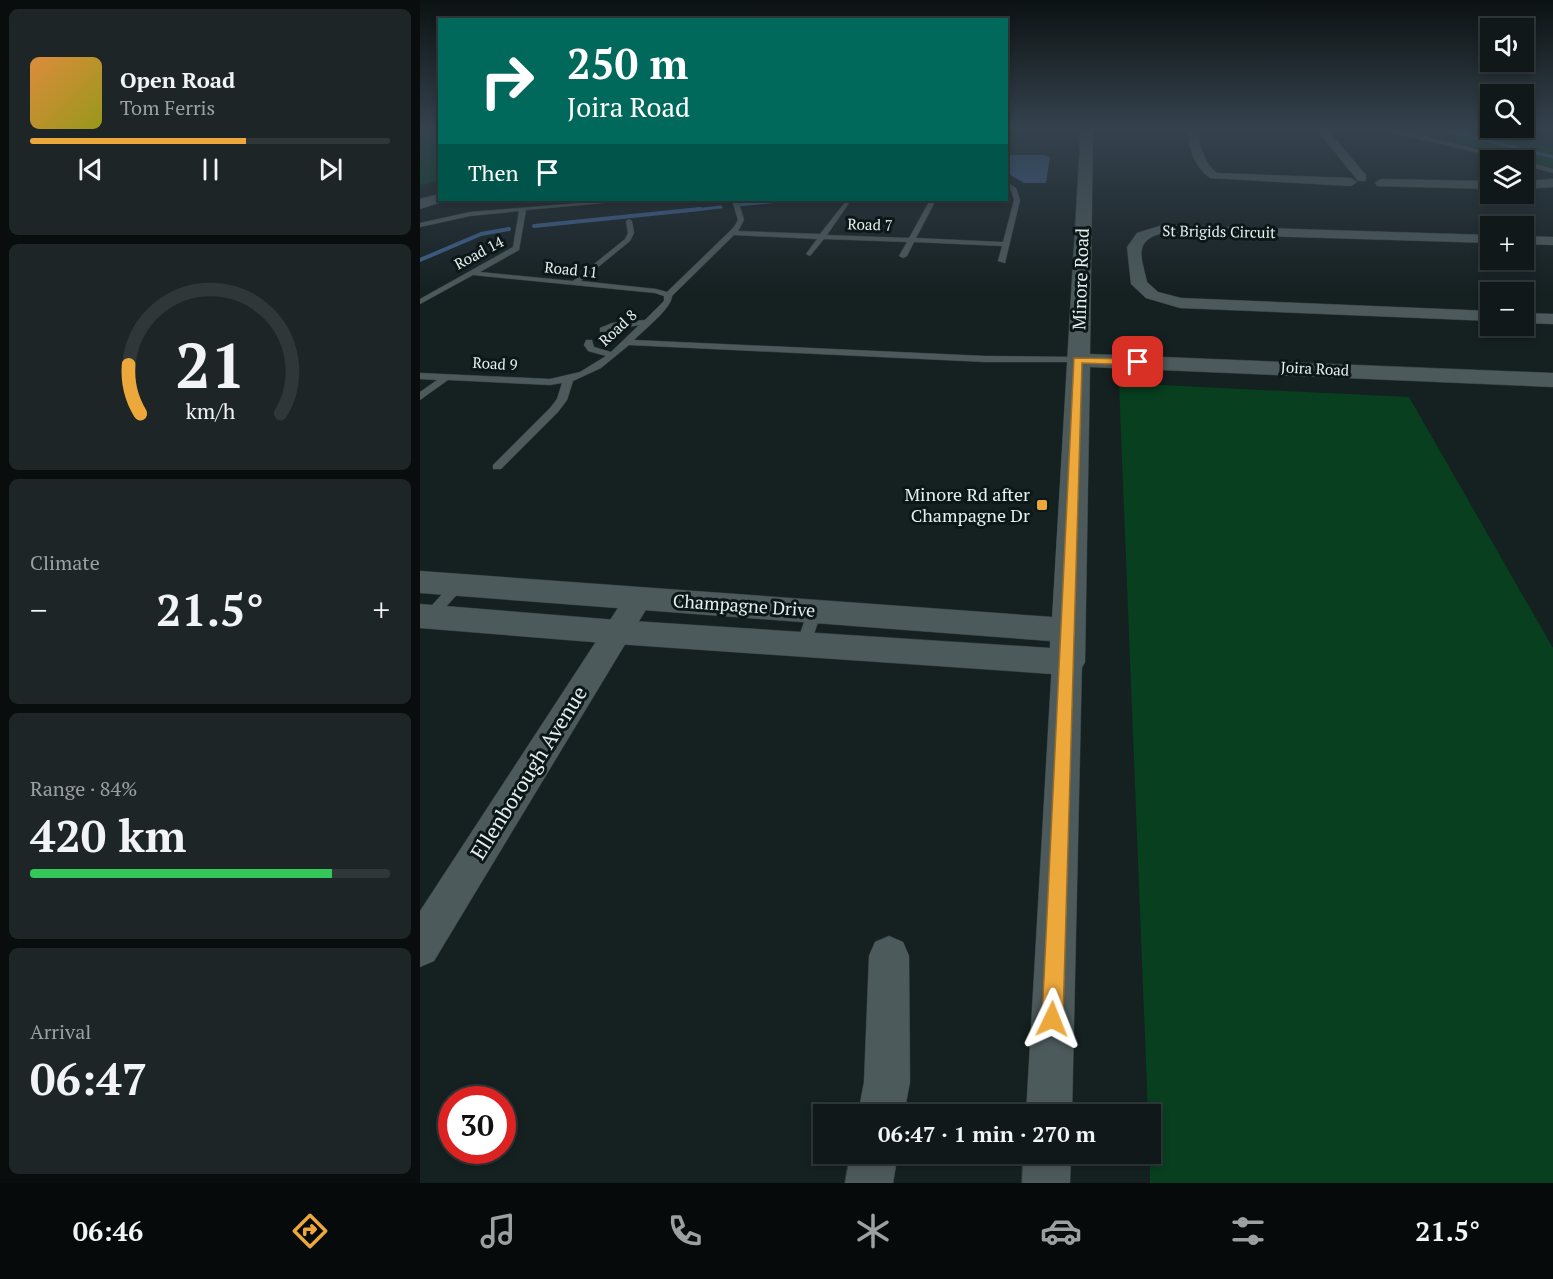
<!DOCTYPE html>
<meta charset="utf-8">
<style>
:root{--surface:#101819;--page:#1e2526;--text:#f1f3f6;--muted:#9ca0a2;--line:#303738;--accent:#eda83b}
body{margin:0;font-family:"PT Serif",serif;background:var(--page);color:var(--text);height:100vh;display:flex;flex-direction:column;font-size:22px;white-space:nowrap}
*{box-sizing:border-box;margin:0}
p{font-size:20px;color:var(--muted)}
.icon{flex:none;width:33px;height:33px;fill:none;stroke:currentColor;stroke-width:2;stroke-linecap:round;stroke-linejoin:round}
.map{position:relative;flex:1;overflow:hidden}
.drawer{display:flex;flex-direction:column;gap:9px;padding:9px;background:#090d0e;width:420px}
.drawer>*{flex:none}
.top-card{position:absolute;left:18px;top:18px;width:570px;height:183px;border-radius:0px;box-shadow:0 3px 9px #0003,0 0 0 2px var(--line);background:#00695c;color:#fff;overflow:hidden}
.controls{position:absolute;left:1060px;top:18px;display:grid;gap:12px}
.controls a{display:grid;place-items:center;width:54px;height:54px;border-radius:0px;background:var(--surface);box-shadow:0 3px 9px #0003,0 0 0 2px var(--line);font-size:30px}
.speed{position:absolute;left:18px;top:1086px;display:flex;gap:12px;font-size:30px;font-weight:700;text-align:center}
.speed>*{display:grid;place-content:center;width:78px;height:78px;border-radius:50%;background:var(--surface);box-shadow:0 3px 9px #0003,0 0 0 2px var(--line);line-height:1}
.speed .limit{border:9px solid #d22;background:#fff;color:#111}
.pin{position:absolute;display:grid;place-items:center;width:51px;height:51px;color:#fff;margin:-26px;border-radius:12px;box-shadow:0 3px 9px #0006}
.me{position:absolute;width:66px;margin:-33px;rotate:2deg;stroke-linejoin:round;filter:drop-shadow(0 0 4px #0008)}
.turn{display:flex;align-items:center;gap:21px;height:126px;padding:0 30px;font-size:27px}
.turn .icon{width:78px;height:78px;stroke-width:2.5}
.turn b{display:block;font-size:42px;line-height:51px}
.then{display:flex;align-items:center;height:57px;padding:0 30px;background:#0003;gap:12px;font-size:22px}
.big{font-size:45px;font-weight:800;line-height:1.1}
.drawer .card{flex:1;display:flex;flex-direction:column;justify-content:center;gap:9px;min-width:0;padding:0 21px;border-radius:9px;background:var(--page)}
.drawer .dial{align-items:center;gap:0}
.dial svg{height:156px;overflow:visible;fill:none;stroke:var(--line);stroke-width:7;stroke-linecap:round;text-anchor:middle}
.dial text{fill:var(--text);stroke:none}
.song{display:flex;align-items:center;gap:18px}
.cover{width:72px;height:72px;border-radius:9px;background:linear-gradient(135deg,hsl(30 70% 55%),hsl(60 70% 35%))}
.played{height:6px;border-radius:3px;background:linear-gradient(90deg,var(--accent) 60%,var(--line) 60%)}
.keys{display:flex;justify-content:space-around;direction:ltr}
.heat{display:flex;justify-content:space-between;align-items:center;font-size:33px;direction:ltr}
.charge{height:9px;border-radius:4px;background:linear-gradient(90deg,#34c759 84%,var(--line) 0)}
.trip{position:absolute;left:393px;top:1104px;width:348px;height:60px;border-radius:0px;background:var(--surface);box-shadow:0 3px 9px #0003,0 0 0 2px var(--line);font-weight:800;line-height:60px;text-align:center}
.tabs{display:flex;height:96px;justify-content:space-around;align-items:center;background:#060a0a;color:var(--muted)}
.tabs .icon{width:42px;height:42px}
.tabs .active{color:var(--accent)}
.tabs b{font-size:27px;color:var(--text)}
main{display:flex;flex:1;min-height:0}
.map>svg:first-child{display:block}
.green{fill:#073f1f}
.water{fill:#3d5f8d}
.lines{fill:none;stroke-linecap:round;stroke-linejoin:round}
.stream-far1{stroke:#3d5f8d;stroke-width:3}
.stream{stroke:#3d5f8d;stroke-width:4}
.service-casing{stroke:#343c3d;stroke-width:1}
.minor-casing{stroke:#343c3d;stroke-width:1}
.tertiary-casing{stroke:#343c3d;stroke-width:1}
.service{fill:#4d5a5b;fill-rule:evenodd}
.minor{fill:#4d5a5b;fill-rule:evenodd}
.tertiary{fill:#4d5a5b;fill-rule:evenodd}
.route{fill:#eda83b;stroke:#9a6d26;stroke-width:1.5}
.poi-dot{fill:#eda83b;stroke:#0c1718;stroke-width:2}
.labels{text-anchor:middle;stroke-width:6;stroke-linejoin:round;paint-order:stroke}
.far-street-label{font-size:15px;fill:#e7eeef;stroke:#0c1718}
.street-label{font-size:18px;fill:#e7eeef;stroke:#0c1718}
.poi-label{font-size:18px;fill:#e7eeef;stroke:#0c1718;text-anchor:end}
.near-street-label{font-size:21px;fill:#e7eeef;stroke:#0c1718}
</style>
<main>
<section class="drawer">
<div class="card">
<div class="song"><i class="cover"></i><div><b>Open Road</b><p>Tom Ferris</p></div></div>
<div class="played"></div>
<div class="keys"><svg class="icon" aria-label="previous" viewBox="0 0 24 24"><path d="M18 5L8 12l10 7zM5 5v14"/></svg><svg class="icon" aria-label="pause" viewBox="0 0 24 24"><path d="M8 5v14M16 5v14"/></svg><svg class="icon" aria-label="next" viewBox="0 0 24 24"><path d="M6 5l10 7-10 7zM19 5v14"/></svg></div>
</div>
<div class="card dial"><svg viewBox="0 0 100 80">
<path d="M14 69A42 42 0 1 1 86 69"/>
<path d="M14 69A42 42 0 0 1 8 44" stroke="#eda83b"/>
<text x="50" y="56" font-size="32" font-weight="700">21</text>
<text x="50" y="72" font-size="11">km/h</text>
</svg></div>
<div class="card"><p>Climate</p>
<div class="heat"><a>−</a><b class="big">21.5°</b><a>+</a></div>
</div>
<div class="card"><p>Range · 84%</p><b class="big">420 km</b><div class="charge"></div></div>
<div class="card"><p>Arrival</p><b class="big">06:47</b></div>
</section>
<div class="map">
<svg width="1133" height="1183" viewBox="0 0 1133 1183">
<rect width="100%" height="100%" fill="#152021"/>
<g class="green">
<polygon points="979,128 1045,128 1133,148 1133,168"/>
<polygon points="19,129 19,181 0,185 0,131"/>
<polygon points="699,383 989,397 1133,648 1133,1183 730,1183 730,1114 728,1114"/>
</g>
<polygon class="water" points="586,155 624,155 630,157 626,183 604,183 587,173"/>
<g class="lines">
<g class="stream-far1">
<polyline points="1017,128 1133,157"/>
<polyline points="318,205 370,200"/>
<polyline points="265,211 301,207"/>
</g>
<g class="stream">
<polyline points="114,226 280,209"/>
<polyline points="0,260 61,234 89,229"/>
</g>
<g class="service-casing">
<g id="service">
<polygon points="588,128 593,128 594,129 586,132"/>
<polygon points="951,128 991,132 1098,160 1090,160"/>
<polygon points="1104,161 1133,169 1133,173 1104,165"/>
<path d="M586,182L596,188L600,200L585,263L578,261L582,246L494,242L487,256L483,258L479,256L487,242L404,239L390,256L386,254L397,239L314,235L252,296C252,308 224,330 214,340L565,356L658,357L661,358V362H565L209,345L181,368L153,381L147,400L138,412L81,469H73V465L130,408L137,399L142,383L130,385L28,380L0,400V392L17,380L0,379V373L130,379L160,372L186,356L168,351L164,345L166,340H172L174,347L191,352L219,325C207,327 190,332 180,332V328L192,323L225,320L244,301V296L235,293L53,275L0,304V299L93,247L99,211L50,216L0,227V223L50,212L197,200L194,202L106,210L99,250L60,272L153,281L205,239L208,233L206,221L209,219L212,221L214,233L210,241L161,281L236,289L247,292L314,227L318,220L312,200H318L324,220L318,231L400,234L426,201L429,203L407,235L489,238L510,200H516L496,238L583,242L594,200L591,190L586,187Z"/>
<polygon points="38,581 43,582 45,585 43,588 14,620 4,620 2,617 4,614 33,582"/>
<polygon points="395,606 402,611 390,645 388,649 378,649 376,645 388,611"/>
</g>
</g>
<g class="minor-casing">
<g id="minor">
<path d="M769,128L778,129C779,145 784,163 797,173L931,178L937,182L931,186L790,178C775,168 766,145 769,128Z"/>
<polygon points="896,128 906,128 946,175 946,181 938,181"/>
<polygon points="961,179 1071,181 1071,189 957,186 955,183"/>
<polygon points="1133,179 1133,187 1104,189 1104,181"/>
<path d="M743,225L1071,235V243L743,233C712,241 722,258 727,282L738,292L761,298L1071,311V321L760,308L726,298L711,284L707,247L717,233Z"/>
<polygon points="1104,236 1133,237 1133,245 1104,244"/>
<polygon points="1104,313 1133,314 1133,324 1104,323"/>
<polygon points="219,589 229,591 233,598 14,961 0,967 0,911 209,591"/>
<polygon points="647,651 657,654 662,662 652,1114 606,1114 632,662 637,654"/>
<polygon points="469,936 483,942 489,956 490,1082 484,1114 438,1114 444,1082 449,956 455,942"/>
<polygon points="430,1154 478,1154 473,1183 425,1183"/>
<polygon points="603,1154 651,1154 650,1183 602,1183"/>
</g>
</g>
<g class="tertiary-casing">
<g id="tertiary">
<polygon points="661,128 673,128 670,354 1133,373 1133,387 670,367 665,662 660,671 647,675 197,644 0,628 0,604 197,620 630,648 630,641 0,593 0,571 632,617"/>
<polygon points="20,194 20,200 27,200 25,201 0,209 0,199"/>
</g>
</g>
<use href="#service" class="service"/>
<use href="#minor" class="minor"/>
<use href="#tertiary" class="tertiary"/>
</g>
<linearGradient id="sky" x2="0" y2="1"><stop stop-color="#0c1212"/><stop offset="0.44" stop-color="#35424e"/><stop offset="1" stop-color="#35424e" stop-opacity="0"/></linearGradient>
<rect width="1133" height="293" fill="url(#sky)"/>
<polygon class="route" points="654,358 718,359 723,362 718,365 662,363 643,1019 640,1027 632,1030 625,1027 622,1019"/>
<rect class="poi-dot" x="616" y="499" width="12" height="12" rx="3"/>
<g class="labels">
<g class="far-street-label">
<text transform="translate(450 225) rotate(2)" y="5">Road 7</text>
<text transform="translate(799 232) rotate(1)" y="5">St Brigids Circuit</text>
<text transform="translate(59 253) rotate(-28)" y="5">Road 14</text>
<text transform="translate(151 270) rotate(6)" y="5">Road 11</text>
<text transform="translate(198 328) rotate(-43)" y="5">Road 8</text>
<text transform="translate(75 364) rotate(3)" y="5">Road 9</text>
<text transform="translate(895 369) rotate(3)" y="5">Joira Road</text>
</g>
<g class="street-label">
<text transform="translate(661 279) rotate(-88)" y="6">Minore Road</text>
<text transform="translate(324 606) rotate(4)" y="6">Champagne Drive</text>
</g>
<g class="poi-label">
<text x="610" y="501">Minore Rd after<tspan x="610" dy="21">Champagne Dr</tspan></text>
</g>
<g class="near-street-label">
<text transform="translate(109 773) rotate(-58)" y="7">Ellenborough Avenue</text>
</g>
</g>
</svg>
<div class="controls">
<a><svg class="icon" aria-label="sound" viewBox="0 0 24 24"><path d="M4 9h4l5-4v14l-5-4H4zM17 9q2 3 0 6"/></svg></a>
<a><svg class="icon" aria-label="search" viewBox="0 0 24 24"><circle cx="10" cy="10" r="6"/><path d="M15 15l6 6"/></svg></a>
<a><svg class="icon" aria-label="layers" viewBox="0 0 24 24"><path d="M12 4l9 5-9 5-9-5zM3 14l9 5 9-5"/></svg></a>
<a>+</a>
<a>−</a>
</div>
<div class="speed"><div class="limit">30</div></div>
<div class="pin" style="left:718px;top:362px;background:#d93025"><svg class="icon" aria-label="arrive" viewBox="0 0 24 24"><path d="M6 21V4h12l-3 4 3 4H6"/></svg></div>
<svg class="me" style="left:632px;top:1019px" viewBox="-20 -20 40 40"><path d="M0-17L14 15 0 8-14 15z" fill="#eda83b" stroke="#fff" stroke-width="4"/></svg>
<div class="trip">06:47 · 1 min · 270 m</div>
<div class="top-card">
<div class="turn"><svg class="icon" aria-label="right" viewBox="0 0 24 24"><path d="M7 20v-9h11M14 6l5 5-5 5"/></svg><div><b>250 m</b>Joira Road</div></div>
<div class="then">Then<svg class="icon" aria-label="arrive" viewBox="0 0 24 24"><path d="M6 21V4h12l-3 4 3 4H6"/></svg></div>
</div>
</div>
</main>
<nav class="tabs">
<b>06:46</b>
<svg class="icon active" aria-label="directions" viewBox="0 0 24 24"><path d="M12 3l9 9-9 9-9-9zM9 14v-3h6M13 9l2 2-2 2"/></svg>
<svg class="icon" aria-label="music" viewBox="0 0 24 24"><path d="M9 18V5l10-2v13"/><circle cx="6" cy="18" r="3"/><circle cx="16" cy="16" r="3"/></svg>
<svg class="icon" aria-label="phone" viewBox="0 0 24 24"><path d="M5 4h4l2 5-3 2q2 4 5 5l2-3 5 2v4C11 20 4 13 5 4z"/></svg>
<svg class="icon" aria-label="climate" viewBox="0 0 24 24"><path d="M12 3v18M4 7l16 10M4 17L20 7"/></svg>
<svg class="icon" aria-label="car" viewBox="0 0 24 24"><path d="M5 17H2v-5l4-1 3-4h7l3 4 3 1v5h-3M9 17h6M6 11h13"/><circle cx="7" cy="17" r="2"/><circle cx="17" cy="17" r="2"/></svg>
<svg class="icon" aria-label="filters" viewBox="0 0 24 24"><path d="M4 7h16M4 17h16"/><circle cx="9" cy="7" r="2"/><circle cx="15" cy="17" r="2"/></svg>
<b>21.5°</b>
</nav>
